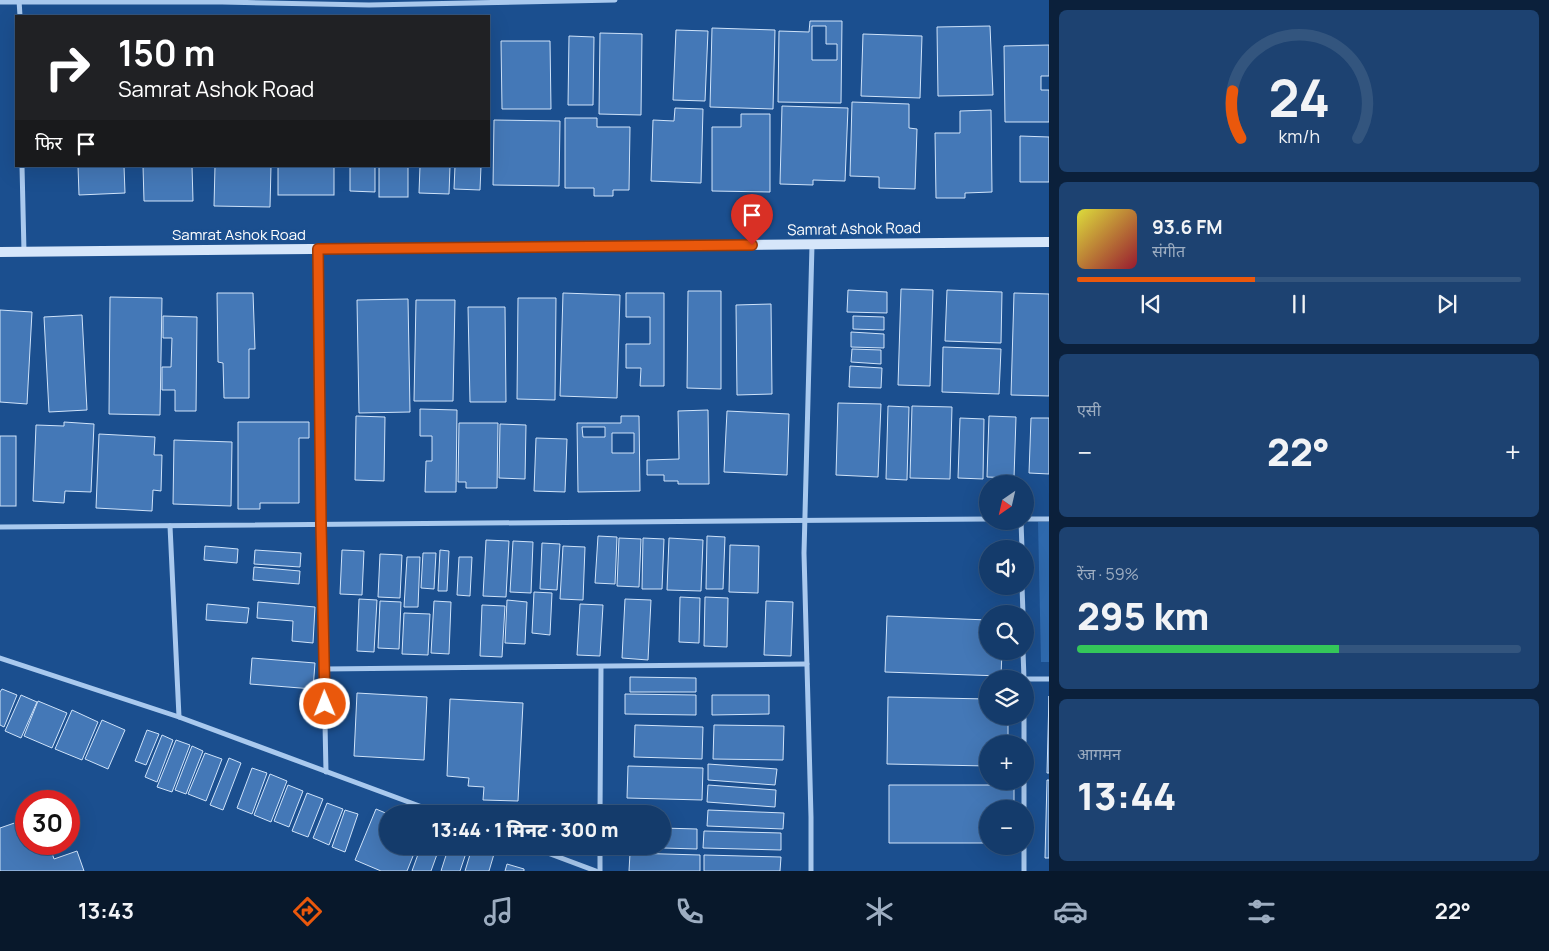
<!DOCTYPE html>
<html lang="hi">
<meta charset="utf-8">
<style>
:root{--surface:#143b6b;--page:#1d4271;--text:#f1f3f6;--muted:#9dadc1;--line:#33557e;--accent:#ea580c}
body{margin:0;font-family:Manrope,"Noto Sans Devanagari",sans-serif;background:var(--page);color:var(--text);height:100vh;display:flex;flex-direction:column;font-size:19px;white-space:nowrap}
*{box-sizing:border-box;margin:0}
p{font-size:16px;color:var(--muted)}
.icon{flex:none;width:28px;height:28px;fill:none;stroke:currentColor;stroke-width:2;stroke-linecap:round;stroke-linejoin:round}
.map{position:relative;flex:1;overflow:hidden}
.details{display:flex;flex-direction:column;gap:10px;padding:10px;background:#0b203b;width:500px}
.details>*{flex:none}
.banner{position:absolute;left:15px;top:15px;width:475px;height:152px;border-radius:0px;box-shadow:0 5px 20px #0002,0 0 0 1px var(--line);background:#202124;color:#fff;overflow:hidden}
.needle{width:32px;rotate:214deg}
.buttons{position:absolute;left:979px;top:475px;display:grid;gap:10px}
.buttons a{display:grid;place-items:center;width:55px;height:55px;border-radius:50%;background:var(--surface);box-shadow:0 5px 20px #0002,0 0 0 1px var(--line);font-size:25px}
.speed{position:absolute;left:15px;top:790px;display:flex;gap:10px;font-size:25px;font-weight:700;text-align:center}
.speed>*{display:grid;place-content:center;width:65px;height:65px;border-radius:50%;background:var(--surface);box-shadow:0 5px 20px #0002,0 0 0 1px var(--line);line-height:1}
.speed .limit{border:8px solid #d22;background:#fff;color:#111}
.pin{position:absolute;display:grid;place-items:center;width:42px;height:42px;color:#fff;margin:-51px -21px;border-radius:50% 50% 50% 0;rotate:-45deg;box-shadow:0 0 5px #0007}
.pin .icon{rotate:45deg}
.me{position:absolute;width:55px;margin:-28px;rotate:359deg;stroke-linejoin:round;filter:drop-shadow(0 0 4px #0008)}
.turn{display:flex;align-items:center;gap:18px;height:105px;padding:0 20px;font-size:22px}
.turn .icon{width:65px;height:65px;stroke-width:2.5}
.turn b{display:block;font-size:35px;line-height:42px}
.then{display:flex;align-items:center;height:48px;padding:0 20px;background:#0003;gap:10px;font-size:19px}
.big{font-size:38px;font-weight:800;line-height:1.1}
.details .widget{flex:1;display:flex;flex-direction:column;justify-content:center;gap:8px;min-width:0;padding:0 18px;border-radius:8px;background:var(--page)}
.details .dial{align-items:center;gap:0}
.dial svg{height:130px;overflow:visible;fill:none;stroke:var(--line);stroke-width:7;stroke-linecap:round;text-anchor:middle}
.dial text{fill:var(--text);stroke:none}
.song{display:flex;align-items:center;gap:15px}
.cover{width:60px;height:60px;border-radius:8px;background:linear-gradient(135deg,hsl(60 70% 55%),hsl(350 70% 35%))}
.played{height:5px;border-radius:2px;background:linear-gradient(90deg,var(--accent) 40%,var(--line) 40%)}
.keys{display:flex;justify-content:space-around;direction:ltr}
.heat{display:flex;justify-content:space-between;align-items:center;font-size:28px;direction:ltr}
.charge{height:8px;border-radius:4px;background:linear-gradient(90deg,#34c759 59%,var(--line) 0)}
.trip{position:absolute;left:379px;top:805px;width:292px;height:50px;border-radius:25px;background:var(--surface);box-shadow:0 5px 20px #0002,0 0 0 1px var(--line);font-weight:800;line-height:50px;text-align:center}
.dock{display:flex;height:80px;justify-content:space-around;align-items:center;background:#08182b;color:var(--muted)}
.dock .icon{width:35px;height:35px}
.dock .current{color:var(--accent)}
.dock b{font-size:22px;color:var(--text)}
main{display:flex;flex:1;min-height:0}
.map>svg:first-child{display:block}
.green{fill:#2e69ad}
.building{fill:#4478b7;stroke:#cfe3fa;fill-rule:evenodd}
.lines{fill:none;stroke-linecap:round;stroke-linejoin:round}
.street{stroke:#a9c9ee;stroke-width:5}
.secondary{stroke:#d6e6fa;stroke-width:10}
.route-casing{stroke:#983908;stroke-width:12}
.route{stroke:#ea580c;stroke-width:9}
.labels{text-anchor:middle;stroke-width:5;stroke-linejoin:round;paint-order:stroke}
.street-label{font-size:15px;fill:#fff;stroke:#1b4f8f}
</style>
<main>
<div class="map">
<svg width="1049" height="871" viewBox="0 0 1049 871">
<rect width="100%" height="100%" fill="#1b4f8f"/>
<polygon class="green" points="1038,522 1049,522 1049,662 1041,662"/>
<g class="building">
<path d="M810,21H842L841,103L778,102L779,31L809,32ZM812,26H826V44H837V60H812Z"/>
<polygon points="990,26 993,95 938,96 937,27"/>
<polygon points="712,28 775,30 773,109 710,107"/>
<polygon points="676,30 708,31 705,101 673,100"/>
<polygon points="600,33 642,34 641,115 599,114"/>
<polygon points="863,34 922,36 920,98 861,96"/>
<polygon points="569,36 594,37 593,105 568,105"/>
<polygon points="501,41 550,41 551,109 502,109"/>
<polygon points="1049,45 1049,76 1041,76 1041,90 1049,90 1049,122 1005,122 1004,46"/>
<polygon points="852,102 909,104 909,128 917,129 915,189 879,188 879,177 850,176"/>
<polygon points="782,106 848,108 845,181 813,180 813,185 780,184"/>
<polygon points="675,108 703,109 701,183 651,181 653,120 674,121"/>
<polygon points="991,110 992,192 965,193 965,198 936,198 935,133 960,133 960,111"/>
<polygon points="741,114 770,114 770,192 712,191 712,127 741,127"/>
<polygon points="565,118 597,118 597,127 630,127 629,190 613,190 613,196 594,196 594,188 565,188"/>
<polygon points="494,120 560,121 559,186 493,185"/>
<polygon points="1020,136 1049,137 1049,182 1020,182"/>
<polygon points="78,166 124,166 125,193 79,195"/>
<polygon points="143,166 192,166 193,201 144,201"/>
<polygon points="215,166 271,166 270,207 214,206"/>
<rect x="278" y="166" width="56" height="29"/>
<polygon points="350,166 375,166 375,192 350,191"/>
<rect x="379" y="166" width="29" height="31"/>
<polygon points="420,166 450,166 449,194 419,193"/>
<polygon points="455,166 481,166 480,190 454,189"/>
<polygon points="901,289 933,290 930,386 898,385"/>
<polygon points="848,290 887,292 887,313 847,312"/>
<polygon points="947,290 1002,292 1001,343 945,341"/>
<polygon points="688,291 721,291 721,389 687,388"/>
<polygon points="217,293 253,293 255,349 249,349 249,398 224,398 223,363 218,362"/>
<polygon points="563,293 620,295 617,398 560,396"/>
<polygon points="626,293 664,293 664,386 640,386 641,368 626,368 626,344 650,344 650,317 626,317"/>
<polygon points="1014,293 1049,294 1049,396 1011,395"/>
<polygon points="110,297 162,298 160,415 109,414"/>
<polygon points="518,298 556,298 555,400 517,399"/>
<polygon points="408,299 410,412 359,413 357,300"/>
<polygon points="416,300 455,300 453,401 414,401"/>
<polygon points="771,304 772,394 737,395 736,305"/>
<polygon points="468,307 505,307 506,402 470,402"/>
<polygon points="0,310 32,312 27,404 0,402"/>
<polygon points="82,315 87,410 49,412 44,317"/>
<polygon points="163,316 197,317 196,411 175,411 175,390 162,390 162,367 171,367 172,338 163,338"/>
<polygon points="853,316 884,317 884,330 853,329"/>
<polygon points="851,332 884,334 884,348 851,347"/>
<polygon points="943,347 1001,349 999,394 942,392"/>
<polygon points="852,349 881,350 881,364 851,362"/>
<polygon points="850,366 882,368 881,388 849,387"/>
<polygon points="838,403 881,404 878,477 836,475"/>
<polygon points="888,406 909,407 907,480 886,479"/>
<polygon points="912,406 952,407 950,479 910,478"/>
<polygon points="420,409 457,410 456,492 425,492 426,461 432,461 432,436 420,436"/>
<polygon points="708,410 709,484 678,484 678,481 664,481 664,475 647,475 647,460 679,459 678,411"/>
<polygon points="727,411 789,414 787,475 724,472"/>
<polygon points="356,416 385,417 384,481 355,480"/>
<path d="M621,416H639L640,491L578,492L577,423H621ZM582,427H605V437H583ZM612,433H634V453H612Z"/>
<polygon points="989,416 1016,417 1014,478 987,477"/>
<polygon points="960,418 984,419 983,479 958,478"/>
<polygon points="1031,418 1049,418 1049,474 1029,473"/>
<polygon points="64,422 94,424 91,492 65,491 64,503 33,501 36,425 64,426"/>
<polygon points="238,422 309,422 309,438 299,438 299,503 260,503 260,509 238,509"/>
<polygon points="459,423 498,423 497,488 466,488 466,482 458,482"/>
<polygon points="500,424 526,425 525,479 499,478"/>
<polygon points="99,434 155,437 154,455 162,455 161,491 153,490 152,511 96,508"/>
<rect x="0" y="436" width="16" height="70"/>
<polygon points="536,438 567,439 565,492 534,491"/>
<polygon points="174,440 232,442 231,506 173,504"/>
<polygon points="598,536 617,537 615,584 595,583"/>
<polygon points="707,536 725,537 723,589 706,589"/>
<polygon points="619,538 641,539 639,587 617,586"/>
<polygon points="643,538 664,539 662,589 642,589"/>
<polygon points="669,538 703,540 701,591 667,590"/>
<polygon points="486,540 509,541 506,597 483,596"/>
<polygon points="513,541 533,542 531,593 510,592"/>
<polygon points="542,543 560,544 557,590 540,589"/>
<polygon points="730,545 759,546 758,593 729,592"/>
<polygon points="205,546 238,549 237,563 204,560"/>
<polygon points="563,546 585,547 583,600 560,599"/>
<polygon points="255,550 301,553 300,567 254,564"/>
<polygon points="342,550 364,551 362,595 340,594"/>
<polygon points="440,550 449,551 447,591 438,591"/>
<polygon points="423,553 436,553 434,589 421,588"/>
<polygon points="380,554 402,555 400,598 378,597"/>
<polygon points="407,557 420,557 418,607 404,607"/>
<polygon points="459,557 472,557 470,596 457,595"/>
<polygon points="254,567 300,571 299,584 253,580"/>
<polygon points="534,592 552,593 550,635 532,633"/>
<polygon points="680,597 700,598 699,643 679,642"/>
<polygon points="705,597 728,598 727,647 704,646"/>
<polygon points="359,599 377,600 374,652 357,651"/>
<polygon points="625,599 651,600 648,660 622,658"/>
<polygon points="507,600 527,602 525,644 505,643"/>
<polygon points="380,601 401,602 399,649 378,648"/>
<polygon points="434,601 451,602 449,654 431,653"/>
<polygon points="766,601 793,602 791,656 764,655"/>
<polygon points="258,602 315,607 313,643 292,641 293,621 257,618"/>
<polygon points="207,604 249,608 247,623 206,620"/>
<polygon points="580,604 603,605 600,656 577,655"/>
<polygon points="482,605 505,606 502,657 480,656"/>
<polygon points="404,613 430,614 428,655 402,654"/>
<polygon points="887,616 988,620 988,651 1002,651 1001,676 885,672"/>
<polygon points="252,658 315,663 313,689 250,684"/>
<polygon points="630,677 696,678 696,692 630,692"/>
<polygon points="2,689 17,695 4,727 0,725 0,692"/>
<polygon points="357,693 427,697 424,760 354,756"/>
<polygon points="625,694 696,695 696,715 625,714"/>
<polygon points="21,695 37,702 21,738 5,731"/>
<polygon points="712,695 769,695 769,714 712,715"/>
<polygon points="1049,696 1049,773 1047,773"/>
<polygon points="888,697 988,699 988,716 1008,716 1008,744 988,744 988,766 887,764"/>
<polygon points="450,699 523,703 518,801 483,800 484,787 468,786 469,778 447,776"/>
<polygon points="38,701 67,713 52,748 24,736"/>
<polygon points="72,710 98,722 82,760 55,749"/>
<polygon points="102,720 125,730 108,769 85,759"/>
<polygon points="635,725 703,727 702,759 634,757"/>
<polygon points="714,725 784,726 783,760 713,759"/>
<polygon points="147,730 159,734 146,765 135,761"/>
<polygon points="162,735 173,740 157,782 145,777"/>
<polygon points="176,740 190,745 172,792 157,787"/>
<polygon points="192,746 203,751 186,794 175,790"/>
<polygon points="205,753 222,759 206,801 188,794"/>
<polygon points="229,758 241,763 223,810 210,805"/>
<polygon points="708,764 777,769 775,785 708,780"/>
<polygon points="628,766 703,768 702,800 627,798"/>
<polygon points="252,768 267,773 252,814 237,808"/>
<polygon points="270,774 287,781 271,822 254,815"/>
<polygon points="1047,780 1049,780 1049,858 1045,858"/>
<polygon points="288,785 303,791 289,827 274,821"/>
<polygon points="708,785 776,790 775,807 707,802"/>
<polygon points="889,785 1014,785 1014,809 988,809 988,843 889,843"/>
<polygon points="307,793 323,799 308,837 292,831"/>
<polygon points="327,803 343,809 329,845 313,838"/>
<polygon points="376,809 388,814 388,846 417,846 407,871 381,871 355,860"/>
<polygon points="345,810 358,814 345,852 332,847"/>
<polygon points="708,810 784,813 783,829 707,826"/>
<polygon points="26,819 26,844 49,844 54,859 77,851 84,871 0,871 0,828"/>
<polygon points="662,828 697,829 697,849 630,847 662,846"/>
<polygon points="704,831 781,833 781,850 703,848"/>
<polygon points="421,846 440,846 431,871 412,871"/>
<polygon points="449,846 468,847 460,871 441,871"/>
<polygon points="472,848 494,854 489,871 465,871"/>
<polygon points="630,853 700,855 700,871 629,871"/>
<polygon points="704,855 781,857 780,871 704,871"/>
<polygon points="507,864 524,869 524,871 505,871"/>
</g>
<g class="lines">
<g class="street">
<polyline points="19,0 20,16"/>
<polyline points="0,2 222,2 369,5 615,0"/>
<polyline points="22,166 24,252"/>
<polyline points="319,249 321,525 326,772"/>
<polyline points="1025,519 1049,519"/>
<polyline points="1021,521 1022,549"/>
<polyline points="170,526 179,717"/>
<polyline points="0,527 988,519"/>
<polyline points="1022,586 1023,614"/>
<polyline points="1023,651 1024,679"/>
<polyline points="0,658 179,717 441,814"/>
<polyline points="325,669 807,664"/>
<polyline points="1025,679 1049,679"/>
<polyline points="1024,716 1024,744"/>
<polyline points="1024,781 1024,809"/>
<polyline points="600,814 601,667"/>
<polyline points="529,846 596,871"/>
<polyline points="1024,846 1024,871"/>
<polyline points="600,871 600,846"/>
<polyline points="811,871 811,817 804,553 812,245"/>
</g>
<polyline class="secondary" points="0,252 1049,242"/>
</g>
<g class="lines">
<g class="route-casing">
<polyline id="route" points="325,704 321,524 318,249 752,245"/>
</g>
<use href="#route" class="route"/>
</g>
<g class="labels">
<g class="street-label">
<text transform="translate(854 229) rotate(-1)" y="5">Samrat Ashok Road</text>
<text x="239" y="240">Samrat Ashok Road</text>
</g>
</g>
</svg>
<div class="buttons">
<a><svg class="needle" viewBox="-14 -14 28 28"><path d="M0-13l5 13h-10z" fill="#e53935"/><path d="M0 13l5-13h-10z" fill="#9dadc1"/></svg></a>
<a><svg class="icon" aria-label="sound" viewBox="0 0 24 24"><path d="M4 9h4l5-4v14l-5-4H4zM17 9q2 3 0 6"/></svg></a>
<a><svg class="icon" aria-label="search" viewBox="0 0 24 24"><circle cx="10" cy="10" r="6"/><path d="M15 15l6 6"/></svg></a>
<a><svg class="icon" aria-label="layers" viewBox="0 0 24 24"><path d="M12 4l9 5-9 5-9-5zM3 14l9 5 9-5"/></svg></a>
<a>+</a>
<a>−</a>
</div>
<div class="speed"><div class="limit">30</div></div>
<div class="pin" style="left:752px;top:245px;background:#d93025"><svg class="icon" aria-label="arrive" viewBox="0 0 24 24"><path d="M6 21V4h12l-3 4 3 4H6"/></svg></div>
<svg class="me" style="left:325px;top:704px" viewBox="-20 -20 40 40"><circle r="17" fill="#ea580c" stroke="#fff" stroke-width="3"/><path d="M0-11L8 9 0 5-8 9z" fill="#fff"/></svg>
<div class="trip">13:44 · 1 मिनट · 300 m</div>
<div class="banner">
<div class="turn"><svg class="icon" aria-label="right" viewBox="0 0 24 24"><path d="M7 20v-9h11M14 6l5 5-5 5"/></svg><div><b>150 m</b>Samrat Ashok Road</div></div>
<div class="then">फिर<svg class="icon" aria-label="arrive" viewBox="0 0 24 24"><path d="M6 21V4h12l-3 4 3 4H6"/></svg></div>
</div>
</div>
<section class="details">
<div class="widget dial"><svg viewBox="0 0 100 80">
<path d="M14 69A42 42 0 1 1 86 69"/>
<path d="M14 69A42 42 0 0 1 9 40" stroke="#ea580c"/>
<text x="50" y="56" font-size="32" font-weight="700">24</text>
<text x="50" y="72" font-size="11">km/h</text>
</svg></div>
<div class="widget">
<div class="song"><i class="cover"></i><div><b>93.6 FM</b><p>संगीत</p></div></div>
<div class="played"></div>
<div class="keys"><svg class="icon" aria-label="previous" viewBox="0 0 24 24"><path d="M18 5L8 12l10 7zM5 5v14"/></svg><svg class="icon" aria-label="pause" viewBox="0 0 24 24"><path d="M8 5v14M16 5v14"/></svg><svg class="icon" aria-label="next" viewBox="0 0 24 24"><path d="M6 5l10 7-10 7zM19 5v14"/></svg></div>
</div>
<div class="widget"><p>एसी</p>
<div class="heat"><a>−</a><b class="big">22°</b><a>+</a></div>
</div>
<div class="widget"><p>रेंज · 59%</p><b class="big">295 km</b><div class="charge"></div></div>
<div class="widget"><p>आगमन</p><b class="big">13:44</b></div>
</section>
</main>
<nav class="dock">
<b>13:43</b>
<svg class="icon current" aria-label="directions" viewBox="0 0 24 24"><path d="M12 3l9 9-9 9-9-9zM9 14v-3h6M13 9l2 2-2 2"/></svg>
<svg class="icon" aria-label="music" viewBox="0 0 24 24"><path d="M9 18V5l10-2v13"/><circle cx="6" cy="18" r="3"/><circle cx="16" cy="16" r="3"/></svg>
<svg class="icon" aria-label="phone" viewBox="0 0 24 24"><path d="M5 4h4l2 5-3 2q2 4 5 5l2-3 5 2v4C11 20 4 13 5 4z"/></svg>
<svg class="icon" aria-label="climate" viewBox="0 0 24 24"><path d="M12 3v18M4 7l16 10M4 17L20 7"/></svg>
<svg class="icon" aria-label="car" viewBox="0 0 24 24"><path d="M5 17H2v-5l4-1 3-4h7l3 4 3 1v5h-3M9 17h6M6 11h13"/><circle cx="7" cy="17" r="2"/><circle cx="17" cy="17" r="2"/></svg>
<svg class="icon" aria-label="filters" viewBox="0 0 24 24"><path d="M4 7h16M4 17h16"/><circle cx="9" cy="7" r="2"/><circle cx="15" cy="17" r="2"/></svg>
<b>22°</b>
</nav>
